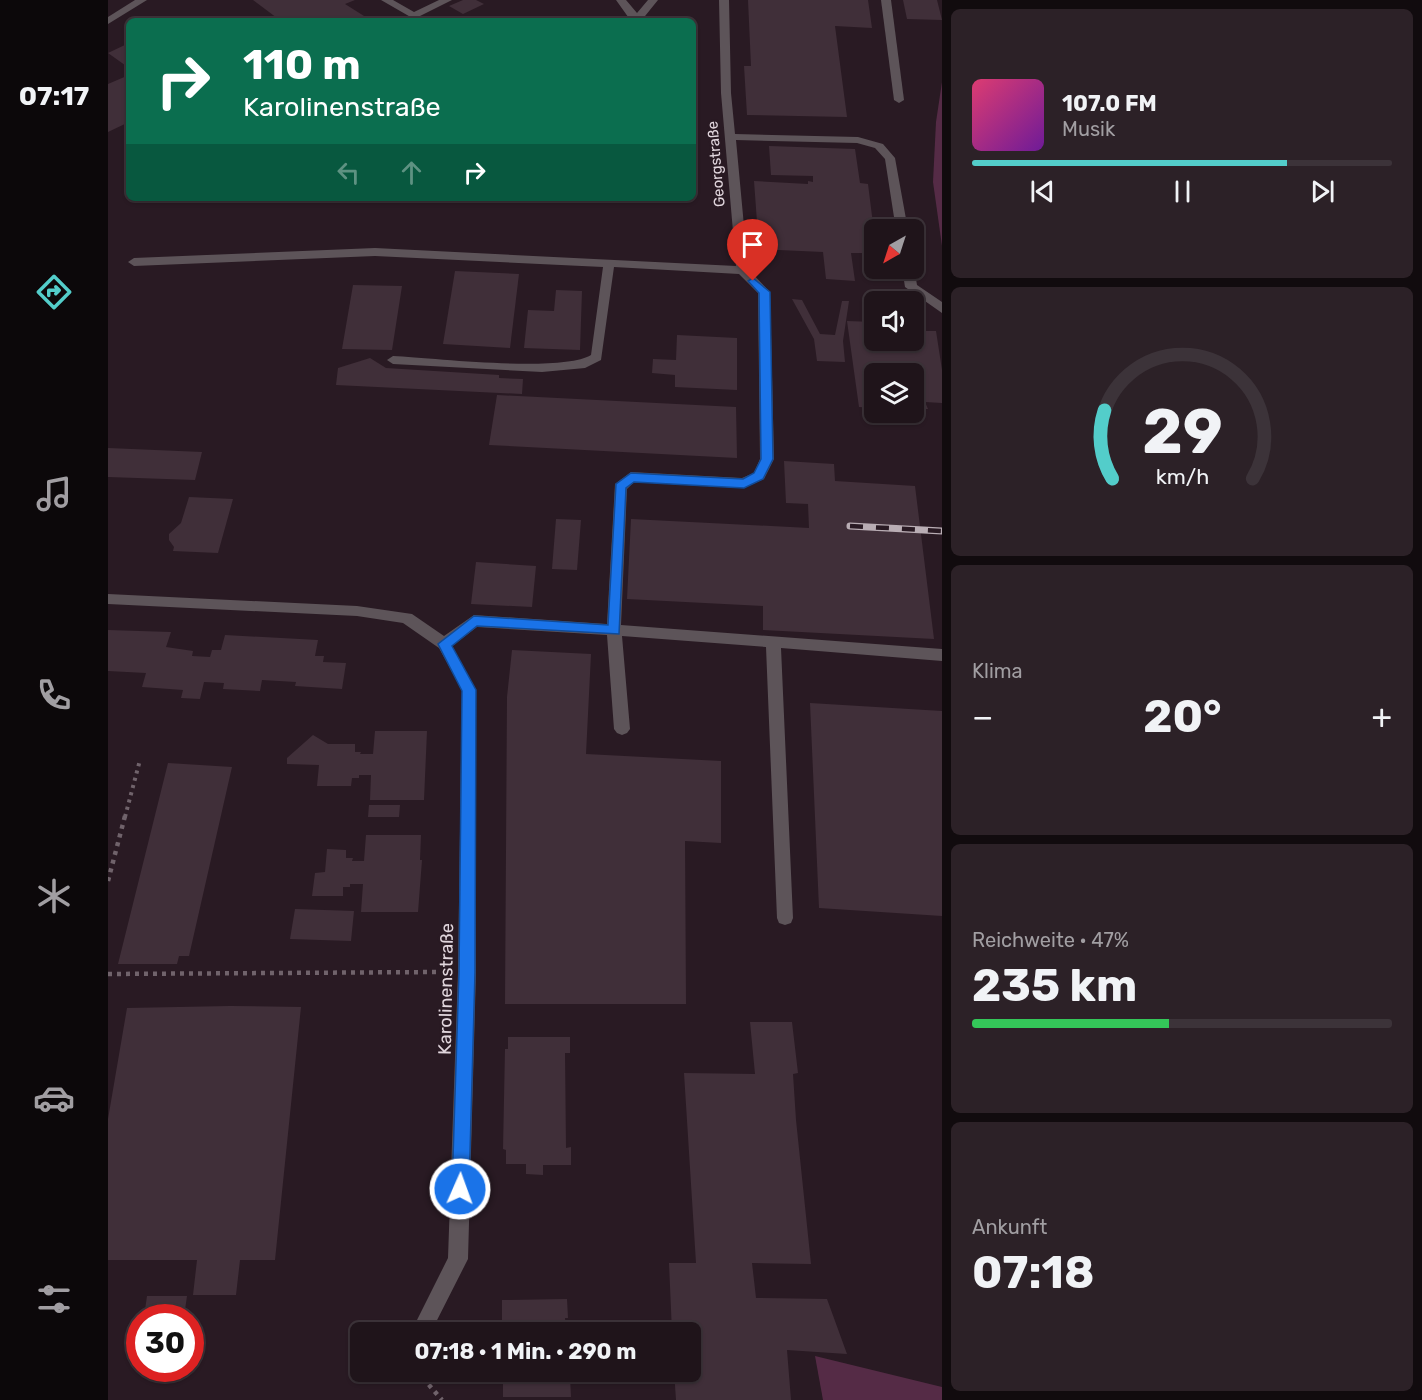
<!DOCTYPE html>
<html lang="de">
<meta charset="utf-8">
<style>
:root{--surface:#1f141a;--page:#2c2127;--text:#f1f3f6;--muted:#a19ea2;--line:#3c3339;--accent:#53cdca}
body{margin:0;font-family:Rubik,sans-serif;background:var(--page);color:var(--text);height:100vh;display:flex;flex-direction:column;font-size:22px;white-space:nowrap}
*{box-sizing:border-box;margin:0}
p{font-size:20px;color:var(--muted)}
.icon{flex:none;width:33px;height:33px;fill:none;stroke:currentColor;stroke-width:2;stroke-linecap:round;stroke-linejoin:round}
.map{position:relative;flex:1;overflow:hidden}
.sheet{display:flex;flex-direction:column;gap:9px;padding:9px;background:#110b0e;width:480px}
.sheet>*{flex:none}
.hud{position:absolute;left:18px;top:18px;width:570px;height:183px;border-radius:9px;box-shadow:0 2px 4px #0004,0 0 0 2px var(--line);background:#0b6e4f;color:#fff;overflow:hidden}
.needle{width:39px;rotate:219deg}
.controls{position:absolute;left:756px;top:219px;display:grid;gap:12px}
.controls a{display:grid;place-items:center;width:60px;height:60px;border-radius:9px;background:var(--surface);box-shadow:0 2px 4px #0004,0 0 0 2px var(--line);font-size:30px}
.speed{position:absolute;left:18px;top:1304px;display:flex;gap:12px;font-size:30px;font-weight:700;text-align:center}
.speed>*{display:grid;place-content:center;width:78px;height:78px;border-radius:50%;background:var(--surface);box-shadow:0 2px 4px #0004,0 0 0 2px var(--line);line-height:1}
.speed .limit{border:9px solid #d22;background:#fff;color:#111}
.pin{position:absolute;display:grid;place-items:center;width:51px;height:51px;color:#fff;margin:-62px -26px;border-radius:50% 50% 50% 0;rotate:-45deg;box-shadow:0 0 6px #0007}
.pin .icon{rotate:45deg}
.me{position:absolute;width:66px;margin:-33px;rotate:2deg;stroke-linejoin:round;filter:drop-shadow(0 0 4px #0008)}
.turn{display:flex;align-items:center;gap:21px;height:126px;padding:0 18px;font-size:27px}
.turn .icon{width:78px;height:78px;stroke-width:2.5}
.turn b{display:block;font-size:42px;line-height:51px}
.lanes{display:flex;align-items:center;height:57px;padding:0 18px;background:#0003;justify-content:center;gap:30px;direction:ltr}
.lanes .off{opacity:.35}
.big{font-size:45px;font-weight:700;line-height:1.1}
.sheet .widget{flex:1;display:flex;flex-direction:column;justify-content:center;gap:9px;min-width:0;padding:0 21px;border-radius:9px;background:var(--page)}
.sheet .dial{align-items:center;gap:0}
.dial svg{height:156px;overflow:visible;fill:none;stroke:var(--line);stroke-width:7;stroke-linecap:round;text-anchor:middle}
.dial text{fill:var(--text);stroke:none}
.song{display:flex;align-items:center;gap:18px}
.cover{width:72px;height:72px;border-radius:9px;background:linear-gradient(135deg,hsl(340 70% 55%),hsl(280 70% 35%))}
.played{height:6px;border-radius:3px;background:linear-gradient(90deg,var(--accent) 75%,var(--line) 75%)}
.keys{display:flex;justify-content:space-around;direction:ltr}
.heat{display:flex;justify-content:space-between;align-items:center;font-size:33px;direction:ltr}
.charge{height:9px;border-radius:4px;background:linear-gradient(90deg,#34c759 47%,var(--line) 0)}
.trip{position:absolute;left:242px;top:1322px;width:351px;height:60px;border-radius:9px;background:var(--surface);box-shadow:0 2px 4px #0004,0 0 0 2px var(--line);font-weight:700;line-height:60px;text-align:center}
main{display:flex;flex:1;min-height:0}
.dock{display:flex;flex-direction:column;width:108px;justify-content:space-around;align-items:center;background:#0c080a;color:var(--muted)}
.dock .icon{width:42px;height:42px}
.dock .selected{color:var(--accent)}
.dock b{font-size:27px;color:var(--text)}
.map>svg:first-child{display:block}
.green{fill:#552b46}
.building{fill:#402f39}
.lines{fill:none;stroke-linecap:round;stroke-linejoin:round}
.path-far1{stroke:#70636b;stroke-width:4;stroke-dasharray:3 4.5;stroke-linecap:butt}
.path{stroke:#70636b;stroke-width:4.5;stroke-dasharray:4 5;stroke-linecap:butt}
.minor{fill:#5d5459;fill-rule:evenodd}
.rail-casing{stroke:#b9adb4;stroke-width:7}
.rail{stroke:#291a23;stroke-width:4.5;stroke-dasharray:13;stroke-linecap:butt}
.route{fill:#1a73e8;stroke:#114b97;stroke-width:1.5}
.labels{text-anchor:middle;stroke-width:4.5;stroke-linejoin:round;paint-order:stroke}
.far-street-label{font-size:15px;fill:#e1d6dd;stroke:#291a23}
.street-label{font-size:18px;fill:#e1d6dd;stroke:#291a23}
</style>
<main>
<nav class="dock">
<b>07:17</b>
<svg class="icon selected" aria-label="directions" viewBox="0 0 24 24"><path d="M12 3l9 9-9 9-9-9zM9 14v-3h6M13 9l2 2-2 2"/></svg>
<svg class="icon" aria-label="music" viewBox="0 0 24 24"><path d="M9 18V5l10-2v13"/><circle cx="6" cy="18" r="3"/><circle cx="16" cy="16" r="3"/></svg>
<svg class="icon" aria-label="phone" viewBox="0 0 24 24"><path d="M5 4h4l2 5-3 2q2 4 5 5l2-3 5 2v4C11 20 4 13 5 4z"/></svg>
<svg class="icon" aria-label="climate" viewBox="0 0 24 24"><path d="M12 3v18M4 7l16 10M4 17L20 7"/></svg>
<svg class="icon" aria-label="car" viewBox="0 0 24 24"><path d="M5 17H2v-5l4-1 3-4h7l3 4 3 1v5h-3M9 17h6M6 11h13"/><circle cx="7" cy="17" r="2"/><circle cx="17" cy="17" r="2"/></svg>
<svg class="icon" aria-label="filters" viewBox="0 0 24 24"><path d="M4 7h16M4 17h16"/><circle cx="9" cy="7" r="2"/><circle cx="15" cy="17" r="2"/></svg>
</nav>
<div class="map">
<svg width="834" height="1400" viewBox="0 0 834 1400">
<rect width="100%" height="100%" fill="#291a23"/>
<g class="green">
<polygon points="834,82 834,246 825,182 828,122"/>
<polygon points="707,1356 834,1387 834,1400 715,1400"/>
</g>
<g class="building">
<polygon points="145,0 247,0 237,4 264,21 173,21"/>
<polygon points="355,0 368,0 376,4 355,14 341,6"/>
<polygon points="640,0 760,0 764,28 727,26 739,117 639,115 636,66 643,66"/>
<polygon points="795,0 829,0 834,20 799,19"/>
<polygon points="21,43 21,68 0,53"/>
<polygon points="21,75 21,122 0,132 0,84"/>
<polygon points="661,146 747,149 752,183 760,184 766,232 766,253 743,253 747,281 718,279 715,252 651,249 646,181 700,184 700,181 705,182 705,176 663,175"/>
<polygon points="347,271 411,274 402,348 335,344"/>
<polygon points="245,285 294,286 284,350 234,349"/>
<polygon points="448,290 474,291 472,350 416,348 420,310 446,311"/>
<polygon points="684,299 694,300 712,334 727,335 734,301 741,301 735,341 737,362 709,361 706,339"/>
<polygon points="739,321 766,322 766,340 806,340 806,331 828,331 834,370 834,403 817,402 820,409 806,409 806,374 766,374 766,408 751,407"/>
<polygon points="569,335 629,338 629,390 567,387 567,375 544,373 545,359 568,360"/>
<polygon points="262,358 278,368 391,375 391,378 415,379 414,394 228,385 230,368"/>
<polygon points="389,395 628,407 629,458 381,445"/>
<polygon points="0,448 94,452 87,480 0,477"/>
<polygon points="676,461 726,464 727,481 807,486 826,639 655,630 655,606 519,599 523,519 701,528 700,504 678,503"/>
<polygon points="81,497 125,499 110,553 65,551 66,547 61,540 61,534 73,523"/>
<polygon points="448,519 473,520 469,570 444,569"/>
<polygon points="368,562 428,566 424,607 363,604"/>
<polygon points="0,630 63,632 58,647 85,651 84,656 102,657 104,650 113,650 117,635 210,640 207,656 216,656 215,662 238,663 234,689 187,686 188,682 154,680 152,691 115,689 116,683 96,682 92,699 73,698 75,690 34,687 38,673 0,671"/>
<polygon points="404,650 483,654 478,754 613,761 613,843 577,841 578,1004 397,1004 399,697"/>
<polygon points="702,703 834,711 834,916 711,908"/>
<polygon points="267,731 319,731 316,800 262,800 263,775 251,775 251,778 244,778 243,786 209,786 211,765 179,764 179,758 205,735 220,744 247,744 247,752 253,752 252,754 265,754"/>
<polygon points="60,763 124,767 81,956 71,956 69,964 10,964"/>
<polygon points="261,805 292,805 291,817 260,817"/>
<polygon points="258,835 313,835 312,860 314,860 310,912 253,912 255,884 242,884 242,887 235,887 235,896 204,896 207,873 217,872 219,849 238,850 238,858 245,858 244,861 256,861"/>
<polygon points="187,909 246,911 243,941 182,939"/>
<polygon points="122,1006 193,1007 167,1260 132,1260 128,1295 85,1295 89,1260 0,1260 0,1119 19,1008"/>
<polygon points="642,1022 684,1022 690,1073 685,1074 688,1120 703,1264 644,1263 648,1298 719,1299 739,1354 679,1350 683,1400 568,1400 566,1371 582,1371 582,1332 564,1332 561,1263 588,1263 576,1073 647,1074"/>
<polygon points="400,1037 462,1037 462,1053 457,1053 458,1148 463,1147 463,1165 435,1165 435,1175 418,1174 418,1164 398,1164 398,1150 395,1149 397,1049 400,1049"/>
<polygon points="39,1296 79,1296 76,1317 36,1317"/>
<polygon points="459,1299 460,1318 457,1318 458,1332 394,1332 394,1300"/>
<polygon points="395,1371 459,1371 459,1377 462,1377 463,1397 395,1397"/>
</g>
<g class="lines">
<polyline class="path-far1" points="17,817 32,760"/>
<g class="path">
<polyline points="0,881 17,816"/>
<polyline points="0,974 332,972"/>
<polyline points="309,1371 334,1400"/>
</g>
<g class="minor">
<polygon points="27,0 39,0 0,24 0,17"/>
<polygon points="273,0 285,0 306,12 331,0 344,0 306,19"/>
<polygon points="508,0 518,0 529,13 540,0 550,0 533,21 523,21"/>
<path d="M611,0H621L623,93L627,134L750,137L775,144L787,158L800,230H788L777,159L767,148L749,143L628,140L640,269L662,292L666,459L656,479L636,488L526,482L519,489L513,625L834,649V661L673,648L685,918L683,923L677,925L671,923L669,918L658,647L514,636L522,729L519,733L514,735L509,733L506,729L499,635L369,627L344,646L368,690V972L360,1259L323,1332H303L340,1258L350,972L354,690L331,648L295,623L249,616L0,604V594L249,606L304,614L336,636L366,615L499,624L507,484L523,472L634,478L646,473L652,459L650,293L631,274L506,267L493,360L477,368L434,372L285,364L279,360L285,356C326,358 453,373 483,355L495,267L267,256L26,266L20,262L26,258L267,248L628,266L613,93Z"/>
<polygon points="773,0 783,0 796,100 791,103 786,100"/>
<polygon points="806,267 809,285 834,302 834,313 797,287 794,268"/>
</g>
<g class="rail-casing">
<polyline id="rail" points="742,526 834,531"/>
</g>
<use href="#rail" class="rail"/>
</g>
<polygon class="route" points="645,278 662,292 665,459 655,479 636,488 526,482 518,488 511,634 369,626 344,646 368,690 367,972 361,1189 358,1195 352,1197 346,1195 344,1189 351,972 354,691 330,644 366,616 500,625 508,484 523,473 635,479 646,473 653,459 651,293 640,281"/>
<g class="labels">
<g class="far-street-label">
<text transform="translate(608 164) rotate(-95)" y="5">Georgstraße</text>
</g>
<g class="street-label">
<text transform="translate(338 989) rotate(-89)" y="6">Karolinenstraße</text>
</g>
</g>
</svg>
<div class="controls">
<a><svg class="needle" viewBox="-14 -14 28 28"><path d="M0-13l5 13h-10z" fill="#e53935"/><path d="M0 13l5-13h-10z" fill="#a19ea2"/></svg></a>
<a><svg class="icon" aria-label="sound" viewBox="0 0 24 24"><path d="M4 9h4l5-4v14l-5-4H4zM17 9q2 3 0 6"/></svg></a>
<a><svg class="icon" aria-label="layers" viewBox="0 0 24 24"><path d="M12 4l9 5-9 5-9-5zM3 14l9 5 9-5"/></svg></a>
</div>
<div class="speed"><div class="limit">30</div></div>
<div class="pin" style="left:645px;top:281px;background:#d93025"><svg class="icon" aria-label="arrive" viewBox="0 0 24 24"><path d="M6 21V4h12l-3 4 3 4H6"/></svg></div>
<svg class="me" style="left:352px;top:1189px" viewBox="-20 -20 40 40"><circle r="17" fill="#1a73e8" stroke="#fff" stroke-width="3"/><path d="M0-11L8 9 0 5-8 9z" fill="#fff"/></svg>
<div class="trip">07:18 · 1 Min. · 290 m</div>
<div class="hud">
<div class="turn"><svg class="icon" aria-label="right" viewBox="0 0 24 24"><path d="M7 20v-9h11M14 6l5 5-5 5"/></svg><div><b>110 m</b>Karolinenstraße</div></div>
<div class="lanes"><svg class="icon off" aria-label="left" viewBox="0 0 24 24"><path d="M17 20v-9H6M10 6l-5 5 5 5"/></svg><svg class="icon off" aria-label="ahead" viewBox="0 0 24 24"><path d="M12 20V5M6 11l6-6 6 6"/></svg><svg class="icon" aria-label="right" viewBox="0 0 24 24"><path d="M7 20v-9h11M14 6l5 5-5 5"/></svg></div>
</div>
</div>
<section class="sheet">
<div class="widget">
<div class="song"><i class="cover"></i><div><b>107.0 FM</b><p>Musik</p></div></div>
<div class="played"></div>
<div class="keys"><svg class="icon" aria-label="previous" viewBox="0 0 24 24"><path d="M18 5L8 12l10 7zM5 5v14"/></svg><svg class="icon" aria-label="pause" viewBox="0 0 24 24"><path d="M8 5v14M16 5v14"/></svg><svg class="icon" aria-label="next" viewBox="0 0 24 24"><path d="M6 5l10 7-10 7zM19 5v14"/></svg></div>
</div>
<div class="widget dial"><svg viewBox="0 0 100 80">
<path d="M14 69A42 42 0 1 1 86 69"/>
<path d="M14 69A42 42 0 0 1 10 34" stroke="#53cdca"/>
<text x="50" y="56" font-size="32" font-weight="700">29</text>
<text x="50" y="72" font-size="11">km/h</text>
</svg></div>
<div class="widget"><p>Klima</p>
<div class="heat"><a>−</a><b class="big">20°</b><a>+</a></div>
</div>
<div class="widget"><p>Reichweite · 47%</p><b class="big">235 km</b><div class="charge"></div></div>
<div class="widget"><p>Ankunft</p><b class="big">07:18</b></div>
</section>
</main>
